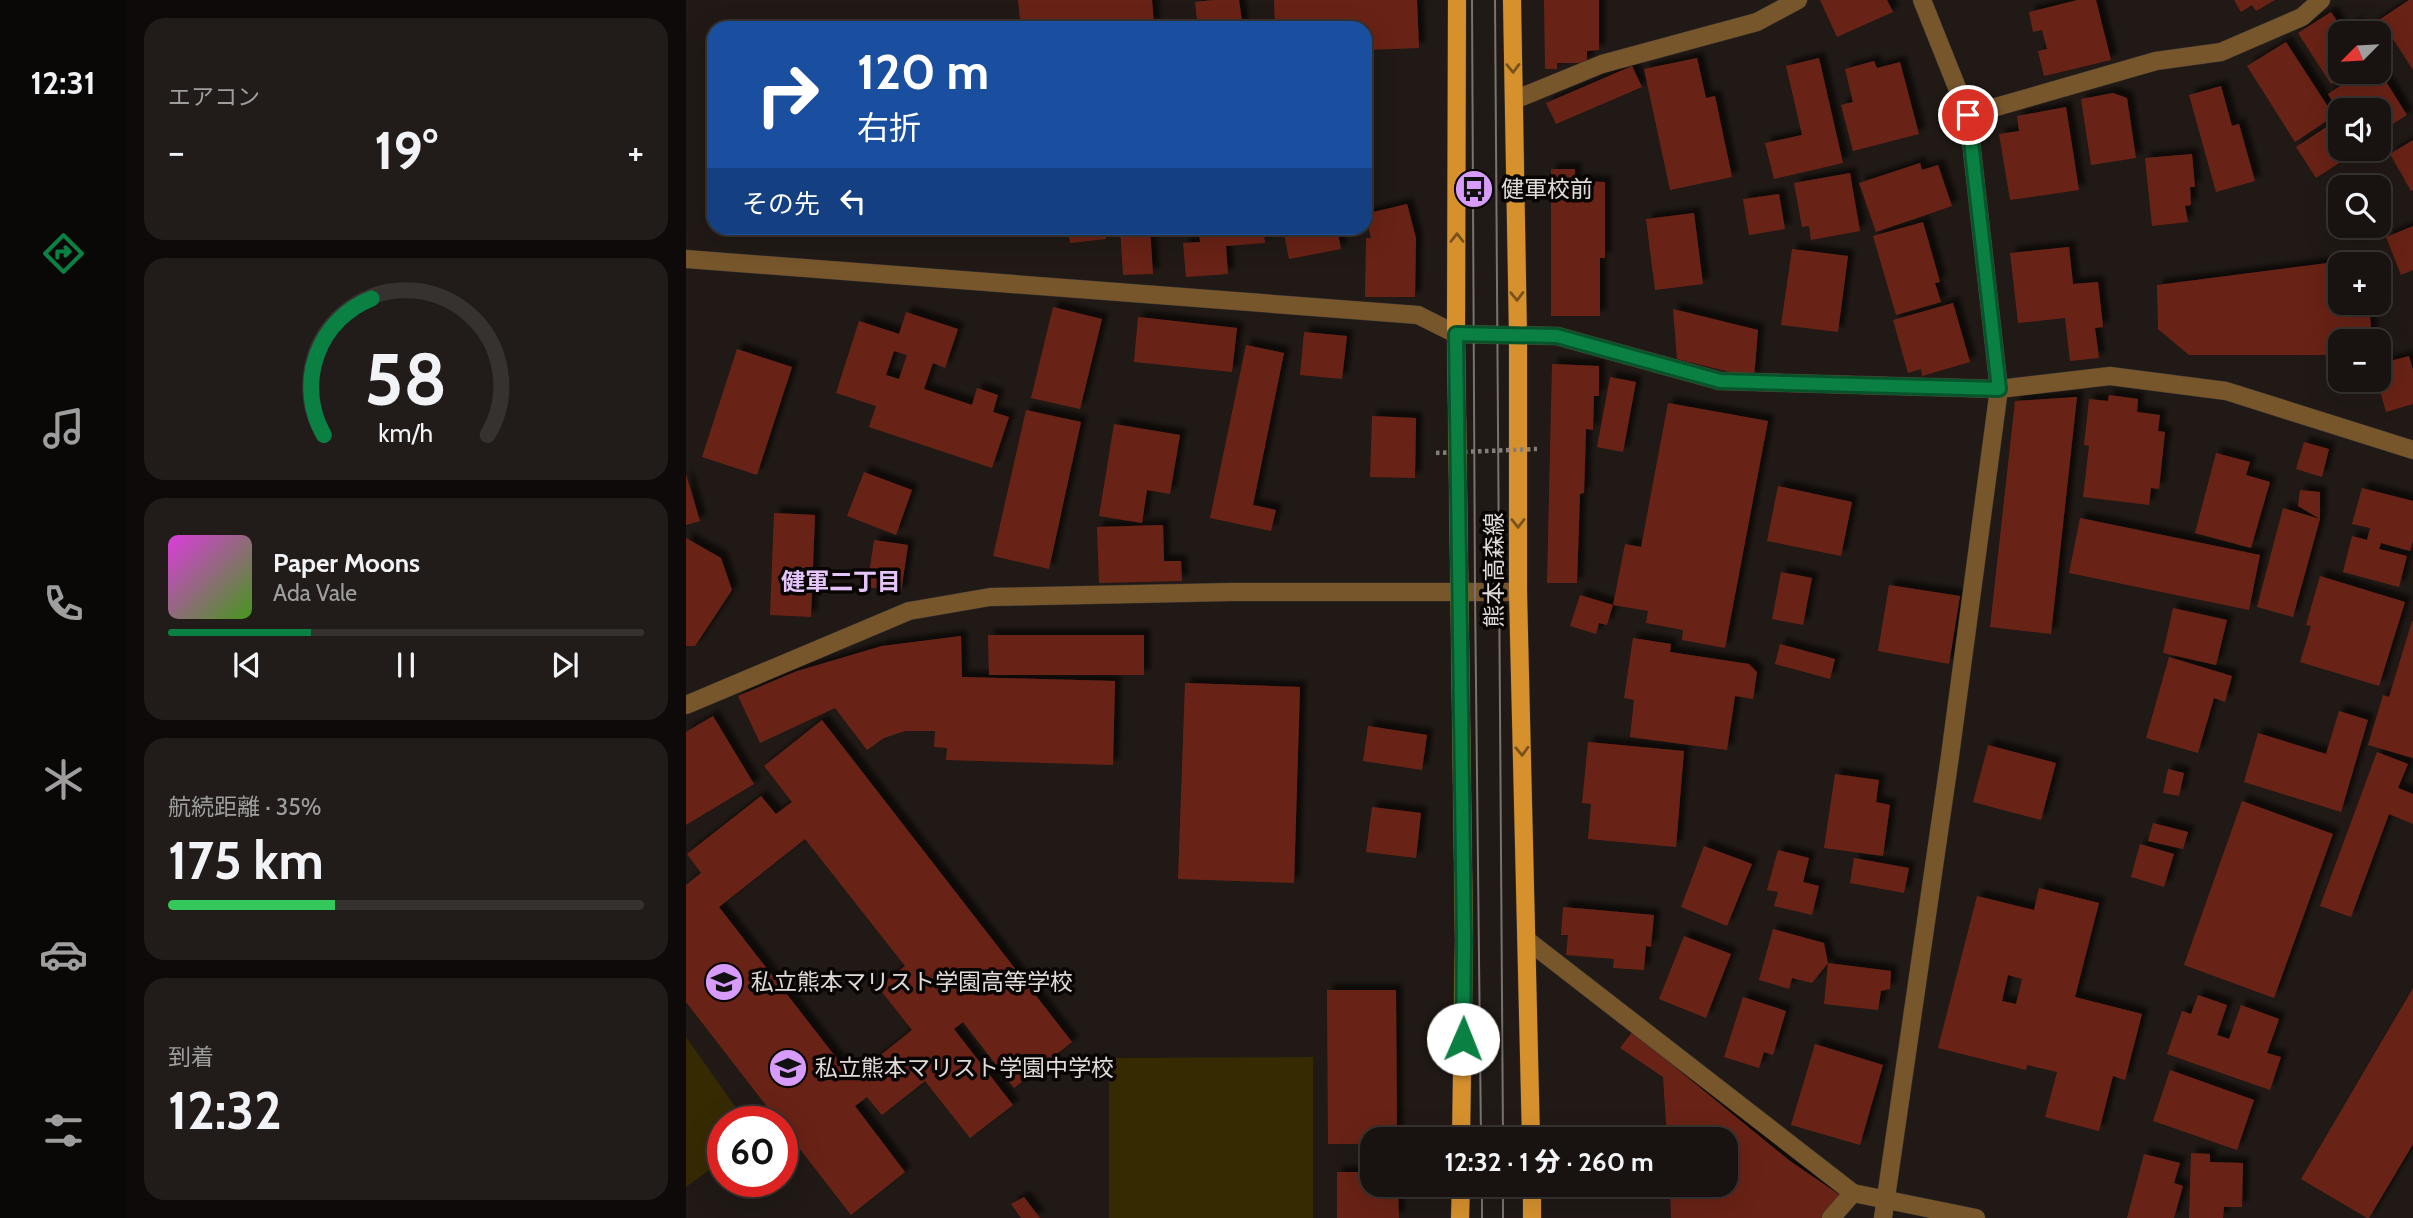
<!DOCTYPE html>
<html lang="ja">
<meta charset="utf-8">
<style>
:root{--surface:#181310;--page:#211c19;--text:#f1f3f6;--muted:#9f9e9f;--line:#363230;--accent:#0b8043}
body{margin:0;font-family:Cabin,"Noto Sans JP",sans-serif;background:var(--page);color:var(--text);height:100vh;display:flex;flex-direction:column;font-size:26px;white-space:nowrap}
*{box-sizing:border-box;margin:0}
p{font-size:23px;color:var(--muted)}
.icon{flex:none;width:38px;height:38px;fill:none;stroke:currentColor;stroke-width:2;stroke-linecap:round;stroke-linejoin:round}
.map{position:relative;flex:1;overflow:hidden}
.details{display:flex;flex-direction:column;gap:18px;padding:18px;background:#0d0a09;width:560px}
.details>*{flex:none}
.guide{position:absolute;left:21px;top:21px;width:665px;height:214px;border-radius:21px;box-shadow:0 7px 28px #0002,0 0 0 2px var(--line);background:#1a4fa0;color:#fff;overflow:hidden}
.needle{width:46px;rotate:246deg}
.controls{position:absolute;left:1642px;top:21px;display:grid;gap:14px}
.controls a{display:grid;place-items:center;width:63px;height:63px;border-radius:14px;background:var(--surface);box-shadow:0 7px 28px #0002,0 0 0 2px var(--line);font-size:35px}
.speed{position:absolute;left:21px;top:1106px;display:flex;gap:14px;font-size:35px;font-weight:700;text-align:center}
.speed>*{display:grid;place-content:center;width:91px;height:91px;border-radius:50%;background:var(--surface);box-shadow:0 7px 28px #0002,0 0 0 2px var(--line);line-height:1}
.speed .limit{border:10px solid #d22;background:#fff;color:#111}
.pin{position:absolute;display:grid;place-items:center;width:60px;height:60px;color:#fff;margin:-30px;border:4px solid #fff;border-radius:50%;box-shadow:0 2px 7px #0007}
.me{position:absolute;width:77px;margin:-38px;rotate:1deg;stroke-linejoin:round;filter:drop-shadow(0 0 5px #0008)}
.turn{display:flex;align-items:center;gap:24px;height:147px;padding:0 35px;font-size:32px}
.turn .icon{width:91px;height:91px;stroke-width:2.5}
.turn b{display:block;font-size:49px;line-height:60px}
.then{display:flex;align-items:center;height:66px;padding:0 35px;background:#0003;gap:14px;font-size:26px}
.big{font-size:52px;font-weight:800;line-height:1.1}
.details .tile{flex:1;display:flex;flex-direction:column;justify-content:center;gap:10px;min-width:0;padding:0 24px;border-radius:21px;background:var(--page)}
.details .dial{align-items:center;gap:0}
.dial svg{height:182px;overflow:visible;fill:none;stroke:var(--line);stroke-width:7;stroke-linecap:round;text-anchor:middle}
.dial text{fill:var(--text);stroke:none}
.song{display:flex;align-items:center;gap:21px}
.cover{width:84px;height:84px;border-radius:10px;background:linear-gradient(135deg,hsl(300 70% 55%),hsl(100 70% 35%))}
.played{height:7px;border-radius:4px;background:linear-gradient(90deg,var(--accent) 30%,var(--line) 30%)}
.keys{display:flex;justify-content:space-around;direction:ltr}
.heat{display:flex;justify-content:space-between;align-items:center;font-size:38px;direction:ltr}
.charge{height:10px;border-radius:5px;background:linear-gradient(90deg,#34c759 35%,var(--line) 0)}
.trip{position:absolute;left:674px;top:1127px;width:378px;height:70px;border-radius:21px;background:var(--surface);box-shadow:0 7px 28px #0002,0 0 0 2px var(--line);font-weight:800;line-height:70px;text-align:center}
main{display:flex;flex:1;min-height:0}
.dock{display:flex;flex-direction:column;width:126px;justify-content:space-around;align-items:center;background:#0a0806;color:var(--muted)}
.dock .icon{width:49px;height:49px}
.dock .active{color:var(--accent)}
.dock b{font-size:32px;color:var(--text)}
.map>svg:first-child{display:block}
.green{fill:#362a02}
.building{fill:#692418;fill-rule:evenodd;filter:url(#shadow)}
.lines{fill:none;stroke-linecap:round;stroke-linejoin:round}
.minor-casing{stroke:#3b3430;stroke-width:19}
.primary-casing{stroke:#3b3430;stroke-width:19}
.minor{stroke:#77562c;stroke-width:18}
.primary{stroke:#d6912d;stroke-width:18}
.tram{stroke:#797370;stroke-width:2}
.path-bridge{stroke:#847e7b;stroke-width:4.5;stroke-dasharray:3.5 3.5;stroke-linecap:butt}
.oneway{stroke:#79521b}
.route-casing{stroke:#07532c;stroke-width:18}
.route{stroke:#0b8043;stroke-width:12}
.labels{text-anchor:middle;stroke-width:7;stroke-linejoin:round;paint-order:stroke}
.poi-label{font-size:23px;fill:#e0dbd8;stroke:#080504;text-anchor:start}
.street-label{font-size:23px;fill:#e0dbd8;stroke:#080504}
.neighbourhood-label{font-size:24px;font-weight:bold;fill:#e5c4f9;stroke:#080504}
</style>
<main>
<nav class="dock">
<b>12:31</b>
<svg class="icon active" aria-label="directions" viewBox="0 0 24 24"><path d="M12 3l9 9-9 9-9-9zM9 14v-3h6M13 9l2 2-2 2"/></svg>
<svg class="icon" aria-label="music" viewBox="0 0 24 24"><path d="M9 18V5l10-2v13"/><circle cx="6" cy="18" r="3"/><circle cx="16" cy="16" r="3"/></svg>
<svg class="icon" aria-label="phone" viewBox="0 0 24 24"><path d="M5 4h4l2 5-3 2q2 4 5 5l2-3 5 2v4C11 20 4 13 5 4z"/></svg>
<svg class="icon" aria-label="climate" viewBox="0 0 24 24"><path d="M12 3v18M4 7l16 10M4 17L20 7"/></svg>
<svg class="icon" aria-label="car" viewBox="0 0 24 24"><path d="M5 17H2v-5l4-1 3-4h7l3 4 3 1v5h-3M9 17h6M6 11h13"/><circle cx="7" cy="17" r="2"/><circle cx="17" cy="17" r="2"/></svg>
<svg class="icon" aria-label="filters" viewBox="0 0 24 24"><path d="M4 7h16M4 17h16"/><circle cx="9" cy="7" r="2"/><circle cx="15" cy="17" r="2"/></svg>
</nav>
<section class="details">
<div class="tile"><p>エアコン</p>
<div class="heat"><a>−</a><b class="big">19°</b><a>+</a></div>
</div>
<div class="tile dial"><svg viewBox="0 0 100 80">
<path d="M14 69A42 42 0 1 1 86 69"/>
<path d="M14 69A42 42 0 0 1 35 9" stroke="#0b8043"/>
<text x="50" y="56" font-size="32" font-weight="700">58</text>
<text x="50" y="72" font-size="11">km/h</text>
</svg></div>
<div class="tile">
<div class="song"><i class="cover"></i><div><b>Paper Moons</b><p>Ada Vale</p></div></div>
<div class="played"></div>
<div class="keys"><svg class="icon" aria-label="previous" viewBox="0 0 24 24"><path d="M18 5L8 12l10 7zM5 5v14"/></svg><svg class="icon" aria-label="pause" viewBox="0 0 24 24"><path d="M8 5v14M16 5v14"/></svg><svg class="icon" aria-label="next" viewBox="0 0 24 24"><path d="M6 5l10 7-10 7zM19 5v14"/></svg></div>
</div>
<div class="tile"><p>航続距離 · 35%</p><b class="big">175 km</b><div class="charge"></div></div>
<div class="tile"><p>到着</p><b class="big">12:32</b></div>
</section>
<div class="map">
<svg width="1727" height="1218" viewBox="0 0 1727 1218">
<defs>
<filter id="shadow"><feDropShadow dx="6" dy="-6" stdDeviation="2" flood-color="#0009"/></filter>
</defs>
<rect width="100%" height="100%" fill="#201915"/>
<g class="green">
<polygon points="0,1037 60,1122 37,1122 37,1160 0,1187"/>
<polygon points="627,1057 627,1218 423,1218 423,1058"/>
</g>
<g class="building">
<polygon points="332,0 466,0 468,24 439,28 335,28"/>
<polygon points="527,0 553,0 557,28 512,28 509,2"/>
<polygon points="588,0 731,0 733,48 679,50 679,28 589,28"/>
<polygon points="858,0 913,0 913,50 901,51 901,63 871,63 871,69 859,69"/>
<polygon points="1134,0 1201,0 1207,12 1151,37"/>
<polygon points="1392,0 1410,0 1425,60 1358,76 1352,51 1361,49 1356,30 1347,32 1343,12"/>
<polygon points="1548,0 1589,0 1570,11 1566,5 1555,12"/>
<polygon points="1723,0 1727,0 1727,70 1707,39 1700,44 1687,24"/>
<polygon points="1645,12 1657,30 1670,22 1677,33 1654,33 1654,72 1663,72 1645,84 1612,33"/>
<polygon points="1600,42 1648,116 1609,142 1561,66"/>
<polygon points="1011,58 1020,98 1029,96 1046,177 984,190 958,69"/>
<polygon points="1133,58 1157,163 1088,179 1079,143 1116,135 1100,66"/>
<polygon points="1188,61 1191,68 1214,62 1233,134 1167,151 1155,105 1167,102 1159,69"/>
<polygon points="946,66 956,87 870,124 860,103"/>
<polygon points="1676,72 1694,72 1721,115 1694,132 1692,110 1680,110 1675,102 1662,110 1654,110 1654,114 1642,94"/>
<polygon points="1535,86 1546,126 1553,124 1569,181 1530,192 1503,95"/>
<polygon points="1427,93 1441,98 1450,158 1405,165 1395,99"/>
<polygon points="1380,107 1393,190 1324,200 1313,134 1333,131 1331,116"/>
<polygon points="1651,120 1654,124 1654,149 1684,149 1669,158 1667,154 1630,178 1610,147"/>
<polygon points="1727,140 1727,190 1725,191 1704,154"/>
<polygon points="1506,154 1509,187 1504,187 1505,205 1499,206 1502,222 1466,226 1459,158"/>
<polygon points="1234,163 1236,170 1252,165 1266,206 1190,232 1173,183"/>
<polygon points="865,169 889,169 889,181 919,182 919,258 914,258 914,316 865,316"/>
<polygon points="1164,173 1174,231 1125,240 1123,226 1116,227 1108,183"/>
<polygon points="1093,194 1099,229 1063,235 1057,199"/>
<polygon points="721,204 730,238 729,297 679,297 680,238 685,238 679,214"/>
<polygon points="1008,213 1017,284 969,290 960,219"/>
<polygon points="1237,222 1254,282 1249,283 1255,302 1210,315 1187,236"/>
<polygon points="1727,226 1727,270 1715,275 1700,237"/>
<polygon points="382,228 418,228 420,239 384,243"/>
<polygon points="434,228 464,228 467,274 437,275"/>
<polygon points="513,228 577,228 579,243 540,246 542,274 500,277 497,243 514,242"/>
<polygon points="597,228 651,228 655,249 603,259"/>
<polygon points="1383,247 1387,284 1412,282 1417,327 1409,328 1413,358 1384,361 1379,318 1332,323 1324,253"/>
<polygon points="1106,249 1162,256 1152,332 1095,325"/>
<polygon points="1650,262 1654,266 1654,303 1683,303 1686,341 1654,341 1654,355 1503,355 1472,329 1471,285"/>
<polygon points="1267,303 1284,362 1236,376 1235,369 1222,373 1207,320"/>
<polygon points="367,307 416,319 394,409 345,398"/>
<polygon points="987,309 1072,330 1068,378 991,359"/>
<path d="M220,312L272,329L259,368L247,363L238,389L286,405L291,388L312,395L307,412L323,417L306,468L183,427L190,406L150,393L173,321L213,334ZM208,351L221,355L213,379L200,375Z"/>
<polygon points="452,317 551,328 546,372 448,362"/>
<polygon points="618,332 661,336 656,379 614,375"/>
<polygon points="560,345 598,353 567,505 590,510 585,531 524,518"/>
<polygon points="51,349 106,367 71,475 16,457"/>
<polygon points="1723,356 1727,370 1727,404 1700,412 1691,380 1692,364"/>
<polygon points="866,364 913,366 913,396 908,396 907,430 900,429 898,493 894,494 891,583 861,583"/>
<polygon points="924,377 950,382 937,452 911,447"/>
<polygon points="1423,395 1452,399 1451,412 1474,415 1472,431 1479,432 1473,489 1465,488 1463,505 1397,497 1403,446 1398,445 1403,399 1422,401"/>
<polygon points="1391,397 1365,634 1304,627 1329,401"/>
<polygon points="982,403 1082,421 1039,648 996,640 997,630 960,623 962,611 927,605 939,544 955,547"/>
<polygon points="340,410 395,422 363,569 307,556"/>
<polygon points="686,416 730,418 729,478 684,477"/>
<polygon points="428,424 494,435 484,494 461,490 456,523 413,516"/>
<polygon points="1618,442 1643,449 1636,477 1610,469"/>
<polygon points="1530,453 1564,462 1560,475 1584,482 1565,548 1509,533"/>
<polygon points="178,472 226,490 210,535 161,516"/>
<polygon points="0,474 14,521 0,525"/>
<polygon points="1092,486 1166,502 1155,556 1081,541"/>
<polygon points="1676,488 1727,501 1727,541 1724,551 1695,543 1693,549 1721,556 1713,587 1657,572 1666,536 1681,540 1684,528 1666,524"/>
<polygon points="1614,490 1634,492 1634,519 1607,617 1571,607 1597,508 1634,519 1612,506"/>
<polygon points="88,513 129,515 125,617 84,615"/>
<polygon points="1394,518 1574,555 1563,610 1383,573"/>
<polygon points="477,525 478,561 495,561 496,581 413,583 411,527"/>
<polygon points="0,538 35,558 46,590 9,646 0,646"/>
<polygon points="188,540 222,545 215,592 181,587"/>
<polygon points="1095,572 1126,578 1117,625 1086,619"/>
<polygon points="1634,576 1719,602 1693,686 1614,662 1625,626 1620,625"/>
<polygon points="1203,585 1274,596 1263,664 1192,651"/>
<polygon points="894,595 927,605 921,625 913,623 910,634 884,626"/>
<polygon points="1487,608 1541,620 1530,665 1477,653"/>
<polygon points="1726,621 1727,621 1727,758 1682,745 1697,695 1703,697"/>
<polygon points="302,635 458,635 458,675 303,675"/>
<polygon points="275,636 276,677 429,681 427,765 260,760 261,748 248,747 249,731 219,731 198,738 181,750 149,708 74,743 52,696 111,671 196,646"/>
<polygon points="947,638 985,644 984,652 1063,664 1071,672 1067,699 1049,696 1041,750 944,737 948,700 938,698"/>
<polygon points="1094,644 1149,659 1144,679 1089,664"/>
<polygon points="1483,657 1546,676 1539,702 1528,698 1512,753 1460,738"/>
<polygon points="499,683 614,687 608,883 492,879"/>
<polygon points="1653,711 1682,720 1655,812 1558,782 1572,733 1640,754"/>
<polygon points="27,716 68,784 0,825 0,732"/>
<path d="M136,720L386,1042L328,1088L277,1022L268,1029L327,1105L284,1138L239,1081L196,1115L181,1097L169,1106L219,1172L165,1215L96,1126V1122H93L0,1002V885L15,873L1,854L75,796L90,814L106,802L78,766ZM119,839L219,966L192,987L226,1030L166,1078L33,907Z"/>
<polygon points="682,726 741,735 736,770 677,761"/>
<polygon points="902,742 998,751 990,847 902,839 905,804 896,803"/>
<polygon points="1302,745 1370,763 1355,820 1287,802"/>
<polygon points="1691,752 1722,764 1712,788 1727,794 1727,824 1703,814 1665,917 1634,906"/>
<polygon points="1482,769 1498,773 1493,796 1477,793"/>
<polygon points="1149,774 1193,780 1190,802 1204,805 1197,856 1138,848"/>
<polygon points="1556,801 1647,834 1588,998 1498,965"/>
<polygon points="686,807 735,813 730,858 680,852"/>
<polygon points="1467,823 1502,832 1497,849 1462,841"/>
<polygon points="1454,844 1488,854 1478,887 1445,877"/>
<polygon points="1018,846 1066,864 1041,926 995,907"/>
<polygon points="1092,850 1123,858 1117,882 1133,886 1126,915 1088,906 1092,892 1081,890"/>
<polygon points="1168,858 1223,868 1218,893 1164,883"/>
<path d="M1353,888L1413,903L1389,997L1456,1014L1439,1080L1427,1076L1413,1131L1359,1117L1371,1072L1341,1065L1340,1070L1252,1048L1291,896L1348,910ZM1322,975L1336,979L1330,1004L1316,1001Z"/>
<polygon points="877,907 968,915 965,947 960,946 958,970 927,968 928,959 880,955 882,935 875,935"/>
<polygon points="1087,929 1138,943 1142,963 1126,983 1106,978 1103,989 1073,980"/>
<polygon points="998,936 1045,954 1020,1018 973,999"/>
<polygon points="1142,963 1205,971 1204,989 1195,991 1192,1010 1138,1004"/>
<polygon points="1727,988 1727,1144 1683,1218 1681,1218 1615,1179"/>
<polygon points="641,990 710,990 711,1139 686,1139 686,1144 642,1144"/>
<polygon points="1512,995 1541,1005 1531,1035 1543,1039 1555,1005 1593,1019 1581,1053 1595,1057 1584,1090 1481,1054 1496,1011 1505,1014"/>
<polygon points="1057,997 1100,1011 1087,1055 1078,1052 1073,1068 1038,1057"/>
<polygon points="946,1032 1104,1161 1161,1200 1143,1218 985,1218 984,1185 1040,1185 1040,1139 981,1139 977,1077 934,1048"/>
<polygon points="1129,1044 1197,1065 1174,1145 1105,1125"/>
<polygon points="1484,1070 1568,1100 1551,1150 1467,1121"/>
<polygon points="1505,1153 1524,1154 1524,1162 1557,1163 1556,1207 1538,1207 1537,1218 1503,1218"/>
<polygon points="1458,1154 1494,1163 1488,1183 1497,1186 1488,1218 1441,1218"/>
<polygon points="651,1172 686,1172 686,1185 712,1185 713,1218 651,1218"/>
<polygon points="338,1197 354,1218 335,1218 325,1204"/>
</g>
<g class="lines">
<g class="minor-casing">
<g id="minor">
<polyline points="828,100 916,64 1071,22 1112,0"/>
<polyline points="1282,115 1470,61 1535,52 1616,17 1635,0"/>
<polyline points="0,259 732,315 770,334 871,336 1034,381 1313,389 1424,376 1540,391 1727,450"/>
<polyline points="0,705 223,611 304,597 545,592 832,592"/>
<polyline points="841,940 1167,1193 1290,1218"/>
<polyline points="1145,1218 1167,1193"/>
<polyline points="1197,1218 1264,756 1313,389 1282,115 1236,0"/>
</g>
</g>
<g class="primary-casing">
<g id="primary">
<polyline points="771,0 770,334 778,940 775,1139"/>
<polyline points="826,0 832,335 832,592 845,1139"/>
<polyline points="846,1185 846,1218"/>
<polyline points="774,1218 775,1185"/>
</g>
</g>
<use href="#minor" class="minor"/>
<use href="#primary" class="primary"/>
<g class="tram">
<polyline points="786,0 789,593 795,1139"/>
<polyline points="809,0 817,1139"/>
<polyline points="796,1185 796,1218"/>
<polyline points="817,1185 817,1218"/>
</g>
<polyline class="path-bridge" points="750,453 851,449"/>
</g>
<defs><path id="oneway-chevron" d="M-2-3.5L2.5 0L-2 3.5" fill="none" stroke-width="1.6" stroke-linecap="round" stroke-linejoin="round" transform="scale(1.75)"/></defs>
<g class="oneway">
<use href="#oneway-chevron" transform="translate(827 68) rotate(89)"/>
<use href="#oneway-chevron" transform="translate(771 238) rotate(-90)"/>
<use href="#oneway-chevron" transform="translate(831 296) rotate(89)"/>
<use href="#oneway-chevron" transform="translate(832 523) rotate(90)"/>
<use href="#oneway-chevron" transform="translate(836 751) rotate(88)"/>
</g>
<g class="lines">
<g class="route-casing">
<polyline id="route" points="777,1039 778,940 770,334 871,336 1034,381 1313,389 1282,115"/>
</g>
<use href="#route" class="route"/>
</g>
<defs>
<g id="bus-disc" transform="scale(2.0125)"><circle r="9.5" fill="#d79bf9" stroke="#080504"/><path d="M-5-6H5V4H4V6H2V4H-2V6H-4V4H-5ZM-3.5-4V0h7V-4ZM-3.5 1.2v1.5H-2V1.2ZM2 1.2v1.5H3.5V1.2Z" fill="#111"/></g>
<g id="school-disc" transform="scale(2.0125)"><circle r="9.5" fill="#d79bf9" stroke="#080504"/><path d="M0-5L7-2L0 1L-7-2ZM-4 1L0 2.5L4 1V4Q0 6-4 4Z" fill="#111"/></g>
</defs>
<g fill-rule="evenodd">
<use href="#bus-disc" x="788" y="189"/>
<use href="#school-disc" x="38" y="982"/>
<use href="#school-disc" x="102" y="1068"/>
</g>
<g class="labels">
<g class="poi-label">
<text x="815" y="197">健軍校前</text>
<text x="65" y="990">私立熊本マリスト学園高等学校</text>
<text x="129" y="1076">私立熊本マリスト学園中学校</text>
</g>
<g class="street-label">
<text transform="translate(808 570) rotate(-90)" y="8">熊本高森線</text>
</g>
<g class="neighbourhood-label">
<text x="155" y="590">健軍二丁目</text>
</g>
</g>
</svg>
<div class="controls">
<a><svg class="needle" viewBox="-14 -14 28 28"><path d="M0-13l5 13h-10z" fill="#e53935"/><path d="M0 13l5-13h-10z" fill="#9f9e9f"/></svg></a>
<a><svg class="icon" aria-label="sound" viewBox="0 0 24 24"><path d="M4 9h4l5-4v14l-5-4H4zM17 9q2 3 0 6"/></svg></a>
<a><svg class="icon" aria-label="search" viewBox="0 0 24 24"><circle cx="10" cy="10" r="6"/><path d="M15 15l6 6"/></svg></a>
<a>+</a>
<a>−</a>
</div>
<div class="speed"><div class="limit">60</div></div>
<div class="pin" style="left:1282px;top:115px;background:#d93025"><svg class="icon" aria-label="arrive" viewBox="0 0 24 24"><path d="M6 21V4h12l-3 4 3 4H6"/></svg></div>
<svg class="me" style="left:777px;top:1039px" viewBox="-20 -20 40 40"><circle r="19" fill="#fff"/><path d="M0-13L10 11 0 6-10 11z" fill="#0b8043"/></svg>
<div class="trip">12:32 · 1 分 · 260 m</div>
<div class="guide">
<div class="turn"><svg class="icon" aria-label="right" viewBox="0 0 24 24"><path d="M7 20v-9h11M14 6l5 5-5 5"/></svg><div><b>120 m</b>右折</div></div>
<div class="then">その先<svg class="icon" aria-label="left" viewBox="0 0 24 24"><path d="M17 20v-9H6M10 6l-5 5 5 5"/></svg></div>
</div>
</div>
</main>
